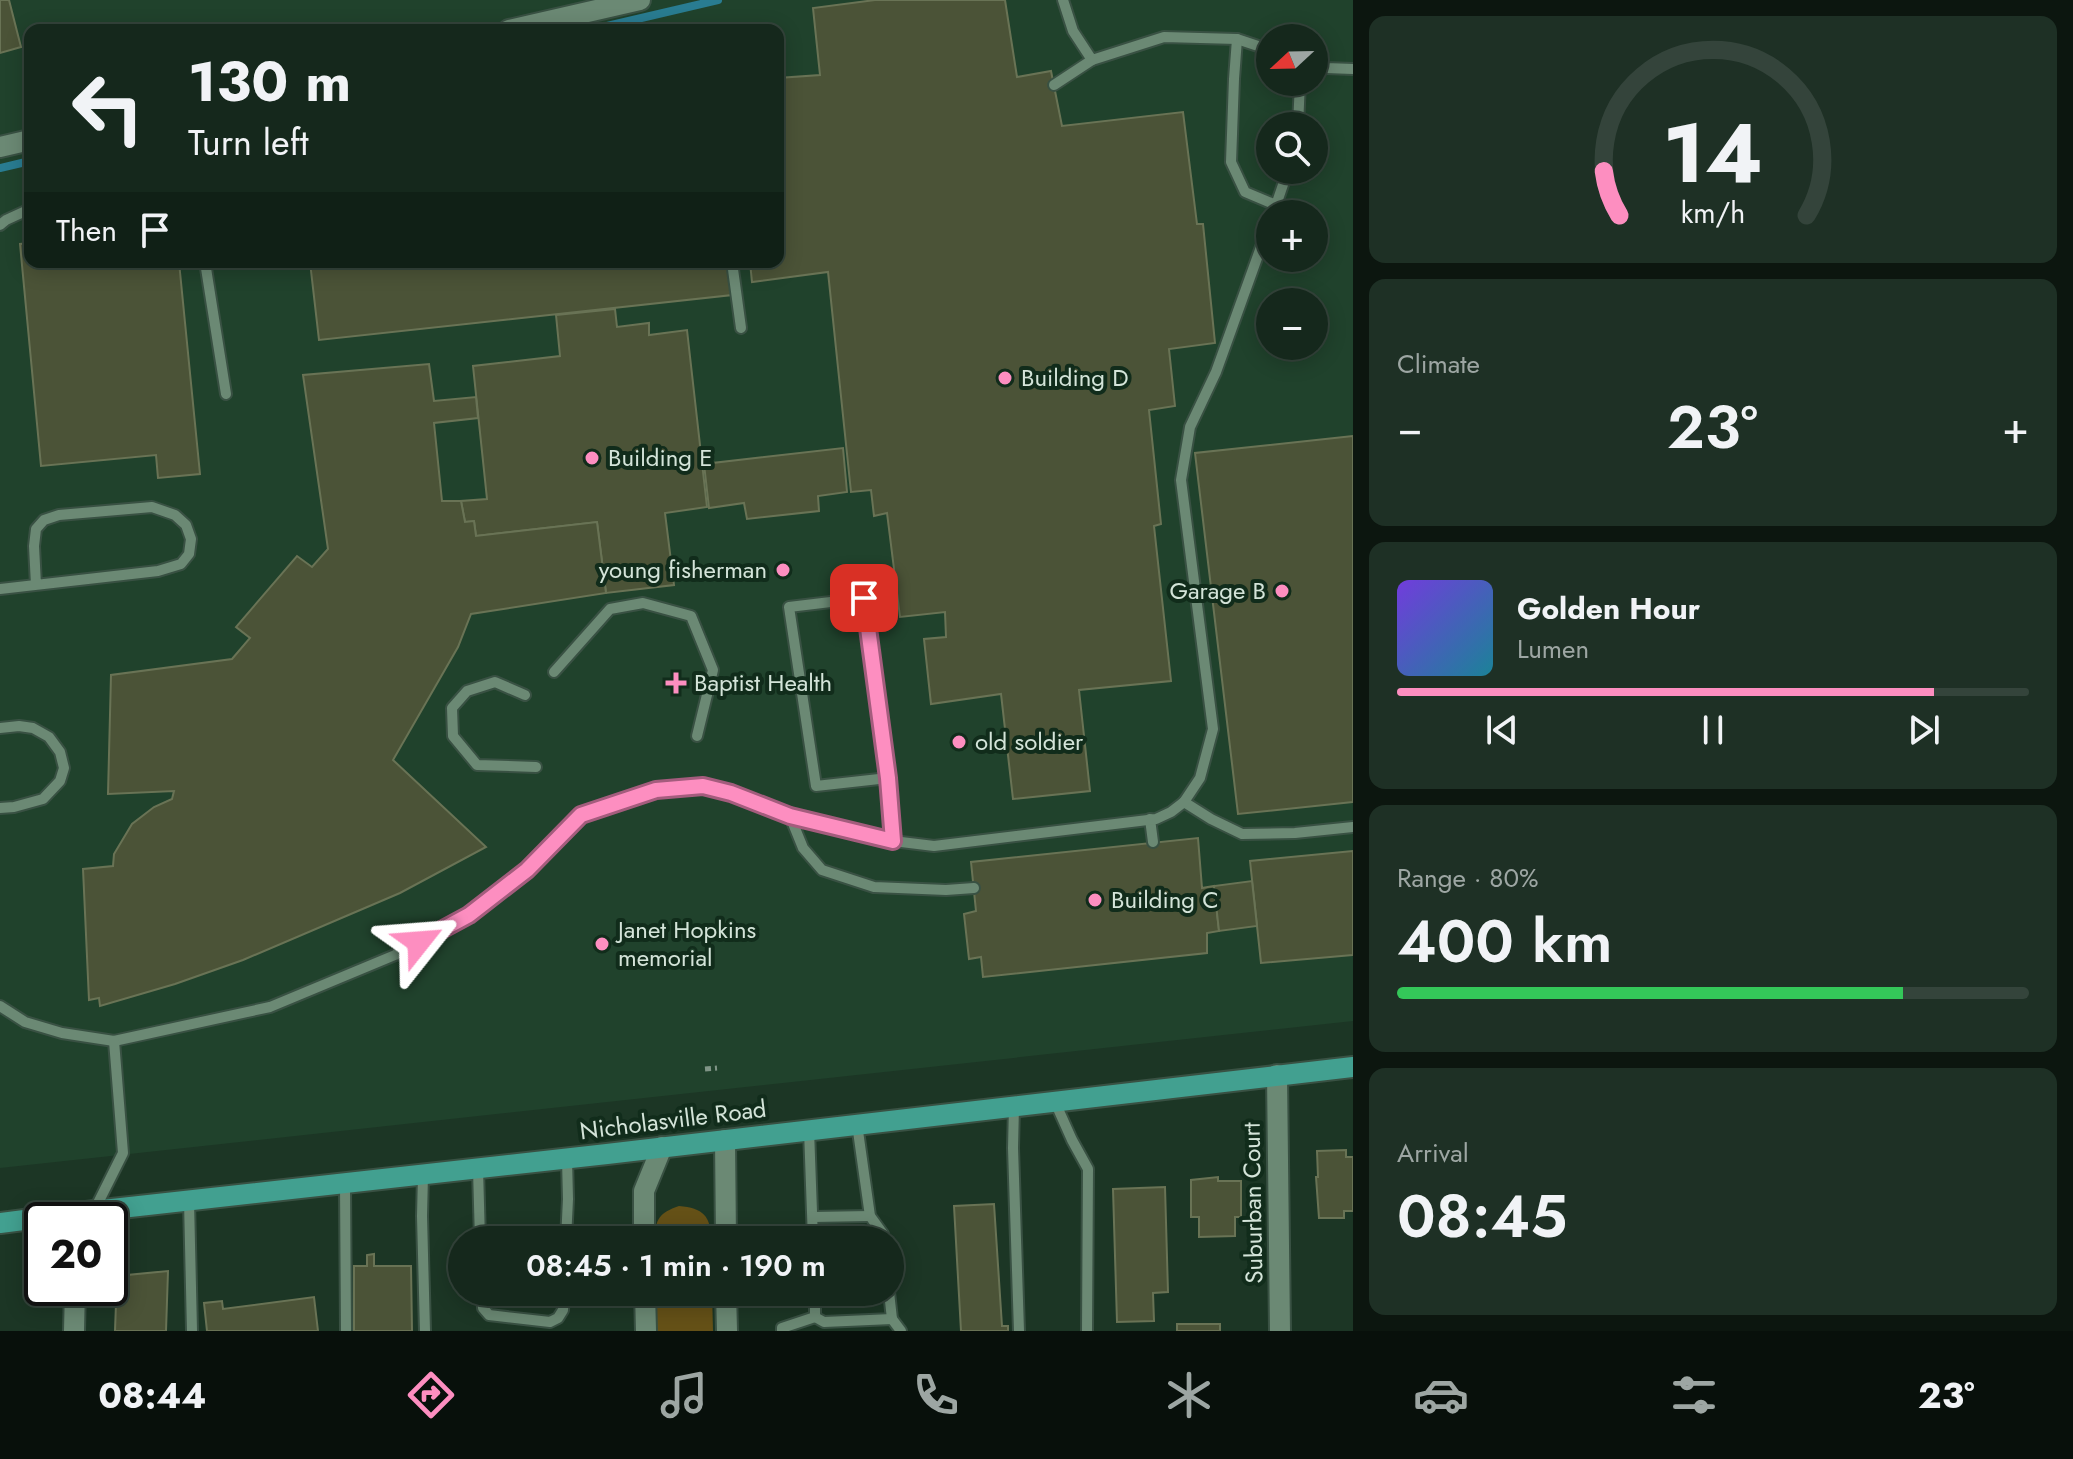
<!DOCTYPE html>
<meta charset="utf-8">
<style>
:root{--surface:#15281c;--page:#1e3025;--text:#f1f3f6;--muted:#9da6a3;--line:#34443b;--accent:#fd8ec0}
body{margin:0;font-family:Jost,sans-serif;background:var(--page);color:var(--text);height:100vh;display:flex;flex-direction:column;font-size:30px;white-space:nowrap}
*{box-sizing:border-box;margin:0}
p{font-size:26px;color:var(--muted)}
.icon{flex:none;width:44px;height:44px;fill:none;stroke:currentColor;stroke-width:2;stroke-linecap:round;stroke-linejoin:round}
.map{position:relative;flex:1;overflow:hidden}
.sheet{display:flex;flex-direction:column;gap:16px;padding:16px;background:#0c160f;width:720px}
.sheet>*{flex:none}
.guide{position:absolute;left:24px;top:24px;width:760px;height:244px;border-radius:16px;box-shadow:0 4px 20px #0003,0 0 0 2px var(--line);background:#15281c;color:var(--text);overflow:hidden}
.needle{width:52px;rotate:248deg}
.tools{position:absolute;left:1256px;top:24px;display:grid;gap:16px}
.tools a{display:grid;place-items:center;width:72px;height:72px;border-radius:50%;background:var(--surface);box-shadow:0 4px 20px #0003,0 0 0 2px var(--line);font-size:40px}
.speed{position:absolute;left:24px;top:1202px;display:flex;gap:16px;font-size:40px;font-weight:700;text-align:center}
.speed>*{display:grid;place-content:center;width:104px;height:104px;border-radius:50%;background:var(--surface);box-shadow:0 4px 20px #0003,0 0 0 2px var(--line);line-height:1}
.speed .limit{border:4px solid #111;border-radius:12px;background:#fff;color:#111}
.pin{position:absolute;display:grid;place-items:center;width:68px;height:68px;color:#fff;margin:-34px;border-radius:16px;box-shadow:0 4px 12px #0006}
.me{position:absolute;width:88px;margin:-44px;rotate:62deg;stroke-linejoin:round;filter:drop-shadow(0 0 6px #0008)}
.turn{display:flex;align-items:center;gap:28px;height:168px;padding:0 32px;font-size:36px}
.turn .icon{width:104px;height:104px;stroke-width:2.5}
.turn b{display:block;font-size:56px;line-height:68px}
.then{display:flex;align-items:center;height:76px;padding:0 32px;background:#0003;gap:16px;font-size:30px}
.big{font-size:60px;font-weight:600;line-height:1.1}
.sheet .card{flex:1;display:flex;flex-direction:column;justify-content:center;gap:12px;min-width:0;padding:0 28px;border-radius:16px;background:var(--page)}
.sheet .dial{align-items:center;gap:0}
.dial svg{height:208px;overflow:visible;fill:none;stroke:var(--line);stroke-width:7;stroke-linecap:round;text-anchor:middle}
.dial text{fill:var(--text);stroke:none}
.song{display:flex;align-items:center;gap:24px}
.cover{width:96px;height:96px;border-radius:12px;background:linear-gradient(135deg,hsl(260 70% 55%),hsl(190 70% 35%))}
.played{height:8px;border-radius:4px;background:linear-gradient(90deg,var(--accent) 85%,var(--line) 85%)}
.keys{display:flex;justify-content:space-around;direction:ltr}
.heat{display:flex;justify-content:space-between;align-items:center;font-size:44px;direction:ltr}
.charge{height:12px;border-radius:6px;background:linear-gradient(90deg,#34c759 80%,var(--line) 0)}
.trip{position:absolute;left:448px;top:1226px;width:456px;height:80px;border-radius:40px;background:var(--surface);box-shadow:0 4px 20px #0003,0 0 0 2px var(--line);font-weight:600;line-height:80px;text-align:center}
.dock{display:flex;height:128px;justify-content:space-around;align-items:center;background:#08100b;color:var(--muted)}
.dock .icon{width:56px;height:56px}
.dock .current{color:var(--accent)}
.dock b{font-size:36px;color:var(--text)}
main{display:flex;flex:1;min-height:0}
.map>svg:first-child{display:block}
.built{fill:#20422c;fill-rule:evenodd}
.green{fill:#655117}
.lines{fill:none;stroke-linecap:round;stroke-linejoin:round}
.stream{stroke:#297c91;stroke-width:8}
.building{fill:#4b5337;stroke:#697355;stroke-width:2}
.lane-casing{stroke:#395143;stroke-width:14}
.street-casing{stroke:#395143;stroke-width:24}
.primary-casing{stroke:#395143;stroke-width:24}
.path{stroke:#809587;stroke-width:5;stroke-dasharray:6 4;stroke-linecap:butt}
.lane{stroke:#6b8974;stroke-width:10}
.street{stroke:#6b8974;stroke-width:20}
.primary{stroke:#42a090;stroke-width:20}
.route-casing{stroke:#a45c7d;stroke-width:20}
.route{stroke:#fd8ec0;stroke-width:14}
.poi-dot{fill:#fd8ec0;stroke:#112c1b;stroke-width:3}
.labels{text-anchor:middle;stroke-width:8;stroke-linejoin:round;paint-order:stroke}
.poi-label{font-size:24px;fill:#d4e4d9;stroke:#112c1b;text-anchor:start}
.street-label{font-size:24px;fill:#d4e4d9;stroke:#112c1b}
</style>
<main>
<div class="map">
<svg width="1353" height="1331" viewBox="0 0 1353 1331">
<rect width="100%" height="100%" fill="#1c3625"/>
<path class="built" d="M0,0H702L577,30H30V262H778V30H590L718,0H1353V1021L0,1168ZM1270,38H1314V82H1270ZM1270,126H1314V170H1270ZM1270,214H1314V258H1270ZM1270,302H1314V346H1270Z"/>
<g class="green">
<path d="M679,1206C703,1208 711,1216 711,1240H655C655,1219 659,1213 679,1206Z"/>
<polygon points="656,1292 712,1292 713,1331 656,1331"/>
</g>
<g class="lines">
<g class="stream">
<polyline points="590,30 718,0"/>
<polyline points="0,168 30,161"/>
</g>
</g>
<g class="building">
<polygon points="0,0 9,0 21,47 0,53"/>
<polygon points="875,0 1005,0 1017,77 1051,71 1062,126 1183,112 1197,224 1203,224 1215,343 1169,349 1175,406 1149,410 1161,524 1154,526 1171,681 1079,690 1090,791 1013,799 1001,694 931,704 924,639 946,637 945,612 900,617 887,513 874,516 871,490 851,492 828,272 752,282 750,262 778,262 778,78 820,75 813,8"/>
<polygon points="30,243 30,262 179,262 200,474 158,478 156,455 41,466 20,244"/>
<polygon points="310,262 728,262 732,295 319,340"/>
<polygon points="615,309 617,327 649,323 649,335 687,330 707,507 665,513 674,585 606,593 597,522 476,536 474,521 465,522 461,501 487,499 473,366 560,356 556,315"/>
<polygon points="429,364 434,401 476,397 478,418 434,423 442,501 461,501 465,522 474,521 476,536 597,522 606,593 471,614 458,647 393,760 486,847 400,893 243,960 175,984 100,1006 99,998 89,1000 83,869 113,866 114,854 132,824 154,807 172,799 174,791 108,794 111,675 232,659 250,638 236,627 297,556 312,567 328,549 303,375"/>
<polygon points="1353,436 1353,802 1238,814 1195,453"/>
<polygon points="843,448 847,492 818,496 819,511 747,519 744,503 709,508 704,464"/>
<polygon points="1198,838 1202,888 1214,886 1219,931 1207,933 1207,953 983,977 981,957 969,959 964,914 976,911 971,862"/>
<polygon points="1353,851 1353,955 1261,963 1250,861"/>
<polygon points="1252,881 1257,926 1219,931 1214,886"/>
<polygon points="1346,1150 1346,1157 1353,1157 1353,1211 1344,1211 1344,1218 1319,1218 1316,1177 1318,1177 1317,1151"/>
<polygon points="1218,1177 1218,1181 1241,1181 1241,1217 1235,1217 1235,1236 1199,1237 1199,1217 1191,1217 1191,1180"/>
<polygon points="1165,1187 1168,1292 1153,1293 1154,1321 1117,1322 1113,1189"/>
<polygon points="994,1204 1002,1326 1008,1326 1008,1331 961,1331 954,1206"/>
<polygon points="374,1254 374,1266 411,1266 412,1331 354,1331 354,1266 367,1266 367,1255"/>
<polygon points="168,1271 166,1331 115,1331 117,1276"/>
<polygon points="314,1297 318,1331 207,1331 204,1303 222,1301 223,1309"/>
<rect x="1177" y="1324" width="43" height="7"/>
</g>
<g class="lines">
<g class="lane-casing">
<g id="lane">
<polyline points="1063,0 1073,31 1092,60 1164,37 1237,39 1270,50"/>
<polyline points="1237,39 1234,79 1231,162 1245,192 1276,205"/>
<polyline points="1314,64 1326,68 1353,69"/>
<polyline points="1054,85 1092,60"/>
<polyline points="1298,126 1300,82"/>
<polyline points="1273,214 1288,170"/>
<polyline points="0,225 6,220 30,209"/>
<polyline points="205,262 226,394"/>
<polyline points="732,262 741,328"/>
<polyline points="0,589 158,571 181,564 189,554 191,539 186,525 175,515 152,507 59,515 44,520 36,529 34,546 36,585"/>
<polyline points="554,672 610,609 643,603 691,616 713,670 697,736"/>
<polyline points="525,695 495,682 467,691 452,708 453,736 477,765 536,767"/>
<polyline points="0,728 19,726 33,728 49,737 60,752 64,768 60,781 43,799 14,807 0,808"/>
<polyline points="888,778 816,786 789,607 864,598 888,778 893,841"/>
<polyline points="1184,802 1211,819 1242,834 1295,833 1353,827"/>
<polyline points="790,816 803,848 822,870 874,887 946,890 974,888"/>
<polyline points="1150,819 1153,842"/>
<polyline points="0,1006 25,1022 62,1033 114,1041 270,1007 395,955 469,915 527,870 581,815 656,790 703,786 731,793 790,816 893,841 934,846 1156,819 1171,812 1184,802 1200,778 1213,729 1181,480 1190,427 1216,372 1270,222"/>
<polyline points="1055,1102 1072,1140 1088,1169 1087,1331"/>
<polyline points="1014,1106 1013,1148 1019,1331"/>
<polyline points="857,1124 870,1216 883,1234 883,1240"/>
<polyline points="809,1130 813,1240"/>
<polyline points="478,1169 480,1240"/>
<polyline points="423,1175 422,1216 425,1331"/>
<polyline points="345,1184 346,1331"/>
<polyline points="189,1201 192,1331"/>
<polyline points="94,1211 123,1153 114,1041"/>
<polyline points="813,1217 870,1216"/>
<polyline points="566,1240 568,1199 567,1159"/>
<polyline points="482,1292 483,1308 489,1315 550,1322 558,1318 563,1310 564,1292"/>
<polyline points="815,1292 815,1317 824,1322 892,1319 889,1292"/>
<polyline points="892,1319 901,1331"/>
<polyline points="782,1331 782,1328 815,1317"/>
</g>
</g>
<g class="street-casing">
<g id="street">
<polyline points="509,30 640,0"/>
<polyline points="0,147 30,140"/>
<polyline points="1277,1075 1280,1331"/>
<polyline points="725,1140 726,1240"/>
<polyline points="644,1240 644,1191 662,1147"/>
<polyline points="645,1292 646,1331"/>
<polyline points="726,1292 727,1331"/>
<polyline points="74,1331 75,1288"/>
</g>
</g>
<g class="primary-casing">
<polyline id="primary" points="0,1223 94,1211 607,1154 1353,1067"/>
</g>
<polyline class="path" points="705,1069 717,1068"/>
<use href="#lane" class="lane"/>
<use href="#street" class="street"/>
<use href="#primary" class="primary"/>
</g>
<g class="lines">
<g class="route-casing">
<polyline id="route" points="419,942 469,915 527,870 581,815 656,790 703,786 731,793 790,816 893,841 888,778 864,598"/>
</g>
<use href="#route" class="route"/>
</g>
<g class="poi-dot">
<circle cx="1005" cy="378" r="8"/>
<circle cx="592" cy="458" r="8"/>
<circle cx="783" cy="570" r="8"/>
<circle cx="1282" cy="591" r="8"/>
<path d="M672 671h8v8h8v8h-8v8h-8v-8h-8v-8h8z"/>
<circle cx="959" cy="742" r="8"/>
<circle cx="1095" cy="900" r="8"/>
<circle cx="602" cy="944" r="8"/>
</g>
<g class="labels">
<g class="poi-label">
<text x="1021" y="386">Building D</text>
<text x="608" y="466">Building E</text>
<text x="767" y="578" text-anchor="end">young fisherman</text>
<text x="1266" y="599" text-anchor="end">Garage B</text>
<text x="694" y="691">Baptist Health</text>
<text x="975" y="750">old soldier</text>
<text x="1111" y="908">Building C</text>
<text x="618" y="938">Janet Hopkins<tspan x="618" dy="28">memorial</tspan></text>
</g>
<g class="street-label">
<text transform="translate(673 1120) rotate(-7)" y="8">Nicholasville Road</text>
<text transform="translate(1253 1203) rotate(-91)" y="8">Suburban Court</text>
</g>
</g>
</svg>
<div class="tools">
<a><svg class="needle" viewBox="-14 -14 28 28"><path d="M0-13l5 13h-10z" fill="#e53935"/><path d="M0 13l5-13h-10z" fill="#9da6a3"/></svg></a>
<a><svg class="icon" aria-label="search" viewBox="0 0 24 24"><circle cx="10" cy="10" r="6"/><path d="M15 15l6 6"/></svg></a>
<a>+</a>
<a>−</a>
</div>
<div class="speed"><div class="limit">20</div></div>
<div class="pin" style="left:864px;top:598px;background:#d93025"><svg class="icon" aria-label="arrive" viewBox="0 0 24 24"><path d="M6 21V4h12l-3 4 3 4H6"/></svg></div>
<svg class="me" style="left:419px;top:942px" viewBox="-20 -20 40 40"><path d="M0-17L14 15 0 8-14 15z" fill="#fd8ec0" stroke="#fff" stroke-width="4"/></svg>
<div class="trip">08:45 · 1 min · 190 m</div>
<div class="guide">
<div class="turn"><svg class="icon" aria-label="left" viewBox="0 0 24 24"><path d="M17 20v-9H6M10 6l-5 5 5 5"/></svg><div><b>130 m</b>Turn left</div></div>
<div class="then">Then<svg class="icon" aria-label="arrive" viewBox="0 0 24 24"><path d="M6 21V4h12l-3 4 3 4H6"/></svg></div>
</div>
</div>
<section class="sheet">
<div class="card dial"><svg viewBox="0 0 100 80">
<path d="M14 69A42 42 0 1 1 86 69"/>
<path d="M14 69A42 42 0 0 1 8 52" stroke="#fd8ec0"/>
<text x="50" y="56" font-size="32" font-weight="700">14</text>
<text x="50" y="72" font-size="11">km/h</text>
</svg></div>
<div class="card"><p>Climate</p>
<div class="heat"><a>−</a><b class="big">23°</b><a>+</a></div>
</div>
<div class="card">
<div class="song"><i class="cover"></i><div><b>Golden Hour</b><p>Lumen</p></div></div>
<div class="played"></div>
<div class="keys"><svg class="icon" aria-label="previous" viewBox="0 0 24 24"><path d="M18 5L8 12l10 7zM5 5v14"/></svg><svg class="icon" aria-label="pause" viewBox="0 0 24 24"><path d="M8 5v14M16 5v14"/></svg><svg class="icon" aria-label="next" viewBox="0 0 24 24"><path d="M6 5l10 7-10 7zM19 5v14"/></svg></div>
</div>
<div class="card"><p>Range · 80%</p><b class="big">400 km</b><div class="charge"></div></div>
<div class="card"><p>Arrival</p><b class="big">08:45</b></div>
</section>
</main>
<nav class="dock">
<b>08:44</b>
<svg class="icon current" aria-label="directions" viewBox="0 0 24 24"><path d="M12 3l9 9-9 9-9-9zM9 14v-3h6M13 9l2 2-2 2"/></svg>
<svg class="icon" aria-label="music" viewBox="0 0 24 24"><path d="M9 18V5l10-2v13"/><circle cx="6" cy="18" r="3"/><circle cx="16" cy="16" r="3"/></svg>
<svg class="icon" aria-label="phone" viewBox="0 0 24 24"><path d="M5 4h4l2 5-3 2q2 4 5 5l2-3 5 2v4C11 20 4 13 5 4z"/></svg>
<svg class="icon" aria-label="climate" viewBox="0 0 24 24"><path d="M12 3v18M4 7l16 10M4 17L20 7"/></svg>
<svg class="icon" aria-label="car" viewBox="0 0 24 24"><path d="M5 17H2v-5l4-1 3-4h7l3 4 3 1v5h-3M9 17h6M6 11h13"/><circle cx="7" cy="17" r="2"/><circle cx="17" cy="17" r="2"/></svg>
<svg class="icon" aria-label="filters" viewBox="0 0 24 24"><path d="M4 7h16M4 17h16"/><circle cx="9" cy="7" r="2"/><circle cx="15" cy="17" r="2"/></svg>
<b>23°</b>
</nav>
